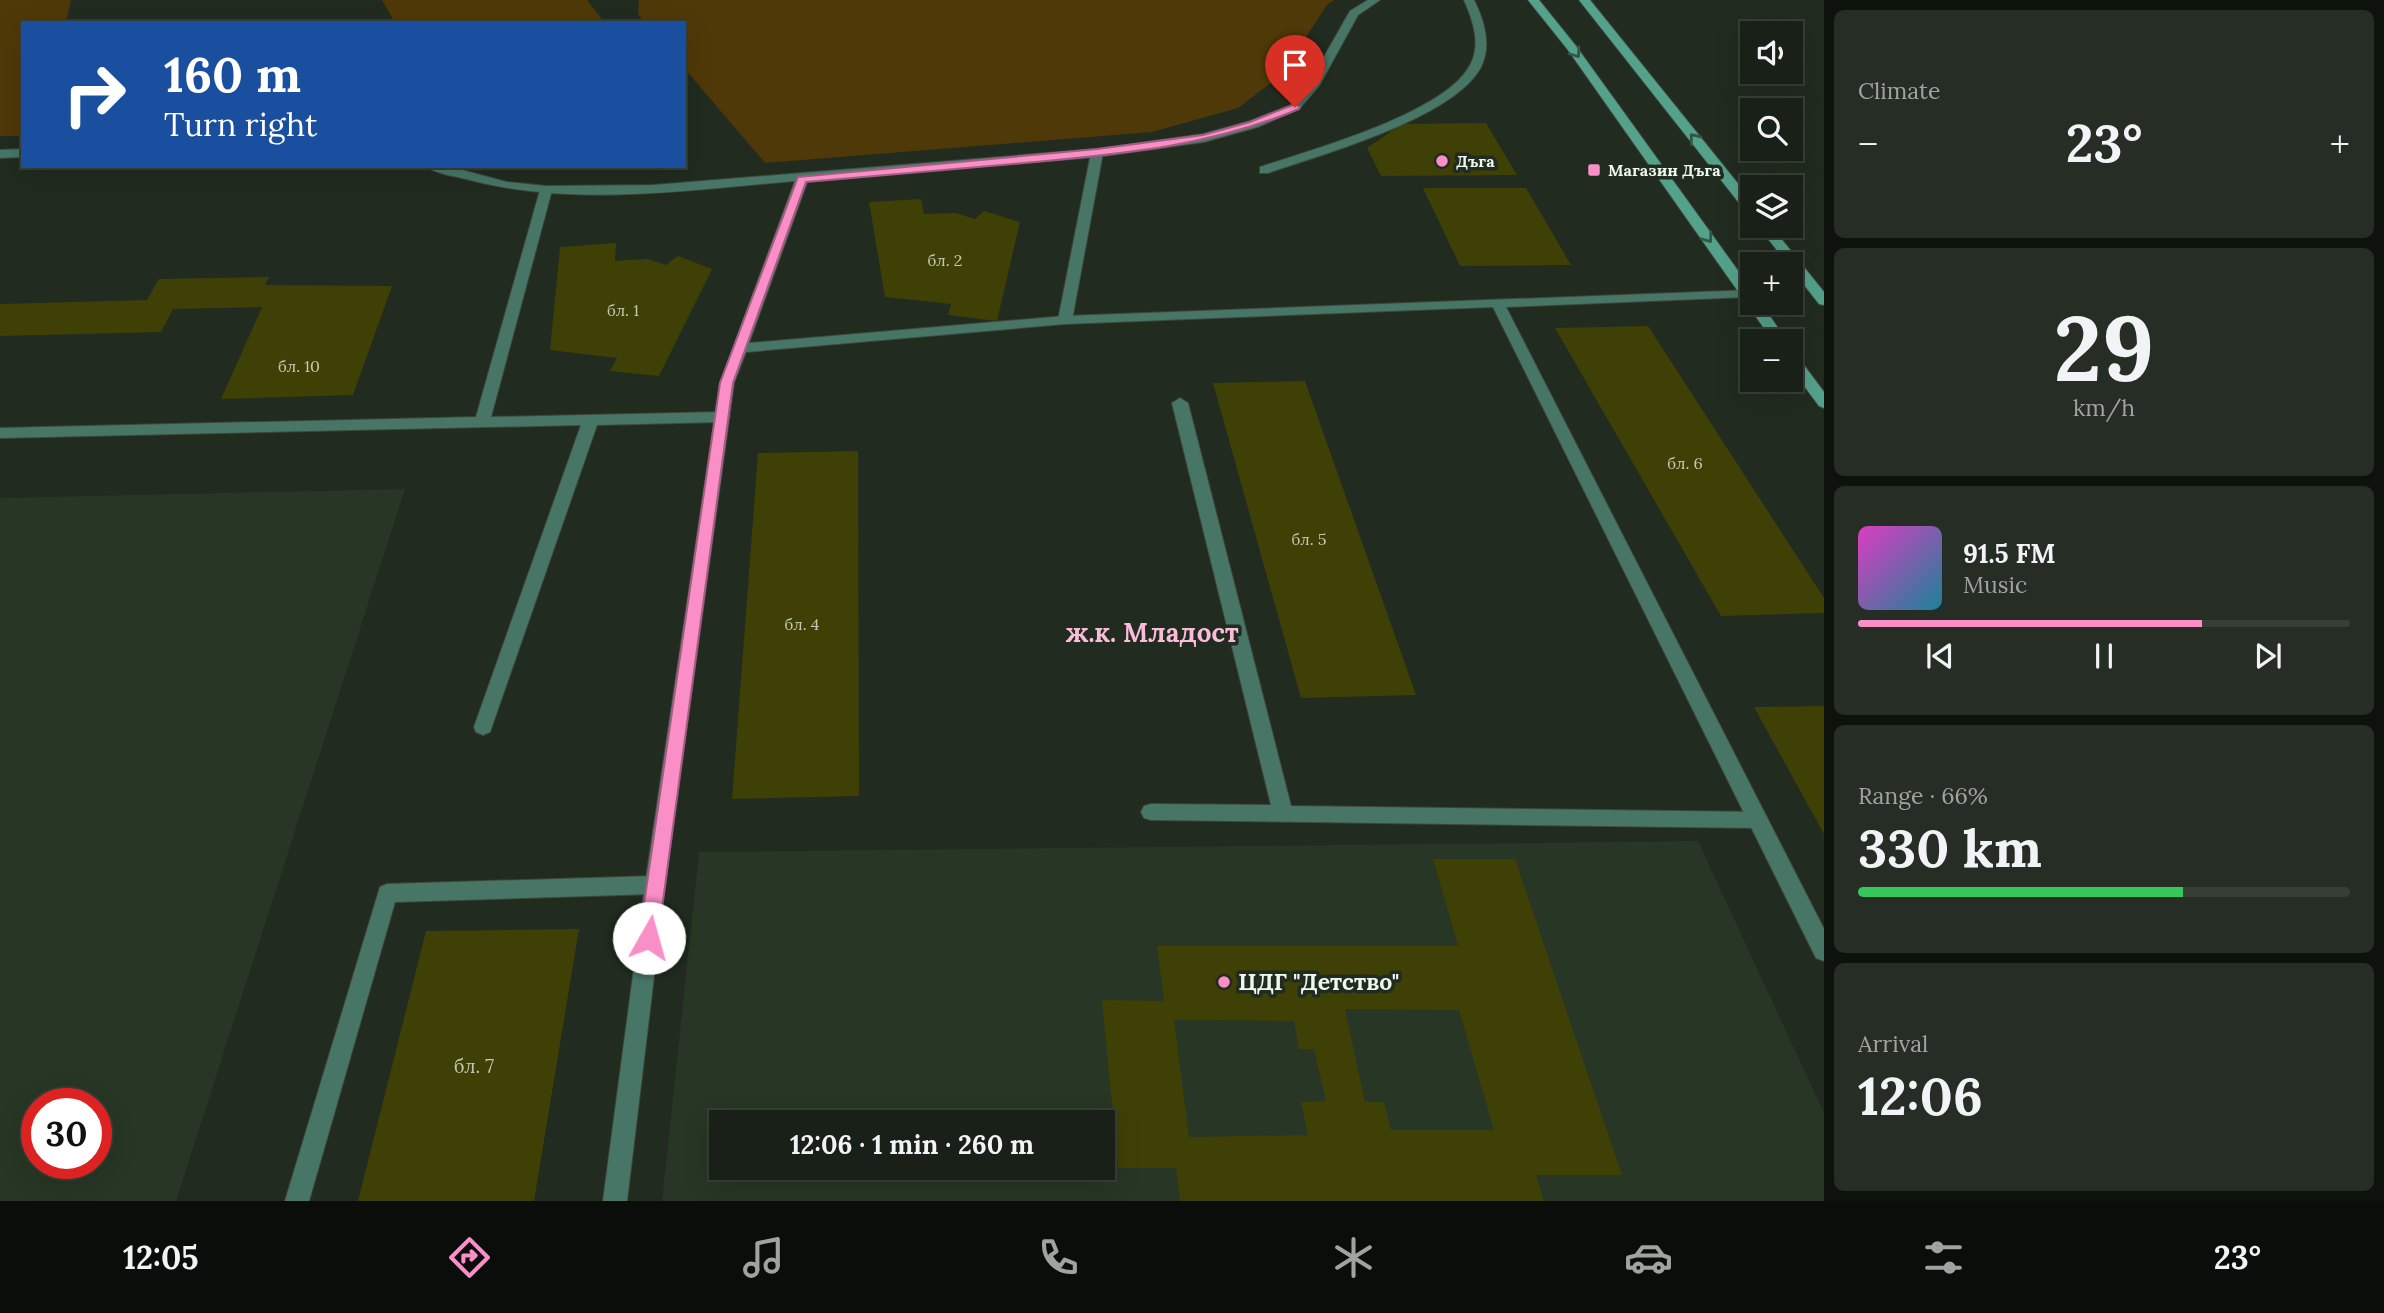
<!DOCTYPE html>
<meta charset="utf-8">
<style>
:root{--surface:#192017;--page:#262d24;--text:#f1f3f6;--muted:#9fa3a1;--line:#373e36;--accent:#fa8fc8}
body{margin:0;font-family:Lora,serif;background:var(--page);color:var(--text);height:100vh;display:flex;flex-direction:column;font-size:26px;white-space:nowrap}
*{box-sizing:border-box;margin:0}
p{font-size:23px;color:var(--muted)}
.icon{flex:none;width:38px;height:38px;fill:none;stroke:currentColor;stroke-width:2;stroke-linecap:round;stroke-linejoin:round}
.map{position:relative;flex:1;overflow:hidden}
.details{display:flex;flex-direction:column;gap:10px;padding:10px;background:#0e120d;width:560px}
.details>*{flex:none}
.top-card{position:absolute;left:21px;top:21px;width:665px;height:147px;border-radius:0px;box-shadow:0 7px 28px #0002,0 0 0 2px var(--line);background:#1a4fa0;color:#fff;overflow:hidden}
.controls{position:absolute;left:1740px;top:21px;display:grid;gap:14px}
.controls a{display:grid;place-items:center;width:63px;height:63px;border-radius:0px;background:var(--surface);box-shadow:0 7px 28px #0002,0 0 0 2px var(--line);font-size:35px}
.speed{position:absolute;left:21px;top:1088px;display:flex;gap:14px;font-size:35px;font-weight:700;text-align:center}
.speed>*{display:grid;place-content:center;width:91px;height:91px;border-radius:50%;background:var(--surface);box-shadow:0 7px 28px #0002,0 0 0 2px var(--line);line-height:1}
.speed .limit{border:10px solid #d22;background:#fff;color:#111}
.pin{position:absolute;display:grid;place-items:center;width:60px;height:60px;color:#fff;margin:-72px -30px;border-radius:50% 50% 50% 0;rotate:-45deg;box-shadow:0 0 7px #0007}
.pin .icon{rotate:45deg}
.me{position:absolute;width:77px;margin:-38px;rotate:7deg;stroke-linejoin:round;filter:drop-shadow(0 0 5px #0008)}
.turn{display:flex;align-items:center;gap:24px;height:147px;padding:0 28px;font-size:32px}
.turn .icon{width:91px;height:91px;stroke-width:2.5}
.turn b{display:block;font-size:49px;line-height:60px}
.big{font-size:52px;font-weight:800;line-height:1.1}
.details .card{flex:1;display:flex;flex-direction:column;justify-content:center;gap:10px;min-width:0;padding:0 24px;border-radius:10px;background:var(--page)}
.details .dial{align-items:center;gap:0}
.dial b{font-size:91px;line-height:1}
.song{display:flex;align-items:center;gap:21px}
.cover{width:84px;height:84px;border-radius:10px;background:linear-gradient(135deg,hsl(310 70% 55%),hsl(190 70% 35%))}
.played{height:7px;border-radius:4px;background:linear-gradient(90deg,var(--accent) 70%,var(--line) 70%)}
.keys{display:flex;justify-content:space-around;direction:ltr}
.heat{display:flex;justify-content:space-between;align-items:center;font-size:38px;direction:ltr}
.charge{height:10px;border-radius:5px;background:linear-gradient(90deg,#34c759 66%,var(--line) 0)}
.trip{position:absolute;left:709px;top:1110px;width:406px;height:70px;border-radius:0px;background:var(--surface);box-shadow:0 7px 28px #0002,0 0 0 2px var(--line);font-weight:800;line-height:70px;text-align:center}
.tabs{display:flex;height:112px;justify-content:space-around;align-items:center;background:#0a0d09;color:var(--muted)}
.tabs .icon{width:49px;height:49px}
.tabs .on{color:var(--accent)}
.tabs b{font-size:32px;color:var(--text)}
main{display:flex;flex:1;min-height:0}
.map>svg:first-child{display:block}
.built{fill:#273625;fill-rule:evenodd}
.green{fill:#503908}
.building{fill:#3f4005;fill-rule:evenodd}
.lines{fill:none;stroke-linecap:round;stroke-linejoin:round}
.lane-casing{stroke:#3e483c;stroke-width:2}
.street-casing{stroke:#3e483c;stroke-width:2}
.secondary-casing{stroke:#3e483c;stroke-width:2}
.lane{fill:#477667;fill-rule:evenodd}
.street{fill:#477667;fill-rule:evenodd}
.secondary{fill:#54a28b;fill-rule:evenodd}
.oneway{stroke:#335545}
.route{fill:#fa8fc8;stroke:#a25d82;stroke-width:2}
.poi-dot{fill:#fa8fc8;stroke:#212b1f;stroke-width:2.5}
.labels{text-anchor:middle;stroke-width:7;stroke-linejoin:round;paint-order:stroke}
.far-poi-label{font-size:16px;font-weight:bold;fill:#f0f7ef;stroke:#212b1f;text-anchor:start}
.number-label{font-size:16px;fill:#c4c9b4}
.near-number-label{font-size:19px;fill:#c4c9b4}
.near-poi-label{font-size:23px;font-weight:bold;fill:#f0f7ef;stroke:#212b1f;text-anchor:start}
.district-label{font-size:26px;font-weight:bold;fill:#fabcdb;stroke:#212b1f}
</style>
<main>
<div class="map">
<svg width="1824" height="1201" viewBox="0 0 1824 1201">
<rect width="100%" height="100%" fill="#212b1f"/>
<g class="built">
<path d="M405,489L176,1201H0V498ZM37,1104H96V1164H37Z"/>
<path d="M1698,841L1824,1113V1201H662L699,852ZM721,1122H1102V1167H721Z"/>
</g>
<g class="green">
<polygon points="0,0 71,0 66,23 23,23 23,136 0,136"/>
<polygon points="382,0 587,0 605,23 395,23"/>
<polygon points="639,0 1334,0 1327,5 1281,75 1238,108 1152,132 765,163 684,68 684,23 645,23 638,14"/>
</g>
<g class="building">
<polygon points="1486,123 1517,175 1381,176 1367,148 1402,124"/>
<polygon points="1423,188 1526,188 1571,265 1460,266"/>
<polygon points="921,199 924,214 956,213 975,219 984,211 1020,222 997,321 948,315 951,304 885,297 869,202"/>
<polygon points="616,243 615,261 647,259 666,265 678,256 712,269 659,376 610,371 617,358 550,350 560,247"/>
<polygon points="269,277 265,285 392,286 353,395 221,399 262,307 173,309 161,332 0,336 0,304 147,300 159,279"/>
<polygon points="1648,326 1824,598 1824,613 1721,616 1555,328"/>
<polygon points="1305,381 1416,695 1301,698 1213,383"/>
<polygon points="858,451 859,796 732,799 758,453"/>
<polygon points="1824,706 1824,834 1754,707"/>
<path d="M1433,859H1515L1622,1175H1536L1544,1201H1180L1176,1168H1118L1102,1000L1164,1001L1157,946H1458ZM1345,1009L1459,1010L1494,1130H1391L1384,1102H1365ZM1174,1020L1294,1021L1299,1049H1314L1326,1101L1301,1102L1308,1135L1189,1137Z"/>
<polygon points="579,929 534,1201 358,1201 426,931"/>
</g>
<g class="lines">
<g class="lane-casing">
<g id="lane">
<path d="M1464,0H1474C1484,20 1492,45 1481,67C1454,118 1323,154 1268,173H1260V167C1311,150 1442,114 1469,67C1482,46 1473,20 1464,0Z"/>
<polygon points="1097,149 1103,153 1072,320 1065,324 1058,320 1091,153"/>
<polygon points="546,186 552,190 491,417 722,412 730,417 722,422 597,425 490,732 483,735 476,732 474,727 581,425 0,438 0,428 476,417 540,190"/>
<polygon points="1180,398 1188,403 1291,806 1758,812 1765,814 1768,820 1765,826 1758,828 1151,820 1144,818 1141,812 1144,806 1151,804 1271,805 1172,403"/>
<polygon points="655,876 662,879 665,885 662,891 655,894 395,902 309,1201 285,1201 380,887 387,884"/>
</g>
</g>
<g class="street-casing">
<g id="street">
<path d="M1368,0H1380L1358,15L1319,86L1299,109L1258,127L1204,142L1097,157L808,180L749,343L1065,316L1752,290V296L1748,297L1506,307L1824,929V961L1816,958L1493,307L1065,324L746,352L734,383L665,885L627,1201H603L645,885L720,383L795,181C687,190 572,208 466,179C454,176 436,174 426,166H447L507,182L546,186L653,185L1097,149L1203,134L1250,121L1291,105L1308,85L1350,11Z"/>
<polygon points="23,149 23,157 0,158 0,150"/>
</g>
</g>
<g class="secondary-casing">
<g id="secondary">
<polygon points="1528,0 1539,0 1576,46 1752,290 1752,303 1761,303 1787,341 1773,341 1568,50"/>
<polygon points="1579,0 1590,0 1752,201 1752,214 1747,213"/>
<polygon points="1758,226 1771,226 1824,292 1824,305 1819,304"/>
<polygon points="1790,352 1795,353 1824,392 1824,408 1819,406 1790,367"/>
</g>
</g>
<use href="#lane" class="lane"/>
<use href="#street" class="street"/>
<use href="#secondary" class="secondary"/>
</g>
<defs><path id="oneway-chevron" d="M-2-3.5L2.5 0L-2 3.5" fill="none" stroke-width="1.6" stroke-linecap="round" stroke-linejoin="round" transform="scale(1.75)"/></defs>
<g class="oneway">
<use href="#oneway-chevron" transform="translate(1576 53) rotate(54)"/>
<use href="#oneway-chevron" transform="translate(1694 138) rotate(-129)"/>
<use href="#oneway-chevron" transform="translate(1708 238) rotate(54)"/>
</g>
<path class="route" d="M1295,104L1300,107L1299,109C1208,147 1120,154 1024,163C951,169 879,176 806,182L733,383L658,938L656,944L649,947L642,944L639,938L720,383L798,177L1097,149L1203,135L1250,122Z"/>
<g class="poi-dot">
<circle cx="1442" cy="161" r="7"/>
<rect x="1587" y="163" width="14" height="14" rx="3.5"/>
<circle cx="1224" cy="982" r="7"/>
</g>
<g class="labels">
<g class="far-poi-label">
<text x="1456" y="167">Дъга</text>
<text x="1608" y="176">Магазин Дъга</text>
</g>
<g class="number-label">
<text x="945" y="266">бл. 2</text>
<text x="623" y="316">бл. 1</text>
<text x="299" y="372">бл. 10</text>
<text x="1685" y="469">бл. 6</text>
<text x="1309" y="545">бл. 5</text>
<text x="802" y="630">бл. 4</text>
</g>
<g class="near-number-label">
<text x="474" y="1073">бл. 7</text>
</g>
<g class="near-poi-label">
<text x="1238" y="990">ЦДГ "Детство"</text>
</g>
<g class="district-label">
<text x="1152" y="642">ж.к. Младост</text>
</g>
</g>
</svg>
<div class="controls">
<a><svg class="icon" aria-label="sound" viewBox="0 0 24 24"><path d="M4 9h4l5-4v14l-5-4H4zM17 9q2 3 0 6"/></svg></a>
<a><svg class="icon" aria-label="search" viewBox="0 0 24 24"><circle cx="10" cy="10" r="6"/><path d="M15 15l6 6"/></svg></a>
<a><svg class="icon" aria-label="layers" viewBox="0 0 24 24"><path d="M12 4l9 5-9 5-9-5zM3 14l9 5 9-5"/></svg></a>
<a>+</a>
<a>−</a>
</div>
<div class="speed"><div class="limit">30</div></div>
<div class="pin" style="left:1295px;top:107px;background:#d93025"><svg class="icon" aria-label="arrive" viewBox="0 0 24 24"><path d="M6 21V4h12l-3 4 3 4H6"/></svg></div>
<svg class="me" style="left:649px;top:938px" viewBox="-20 -20 40 40"><circle r="19" fill="#fff"/><path d="M0-13L10 11 0 6-10 11z" fill="#fa8fc8"/></svg>
<div class="trip">12:06 · 1 min · 260 m</div>
<div class="top-card">
<div class="turn"><svg class="icon" aria-label="right" viewBox="0 0 24 24"><path d="M7 20v-9h11M14 6l5 5-5 5"/></svg><div><b>160 m</b>Turn right</div></div>
</div>
</div>
<section class="details">
<div class="card"><p>Climate</p>
<div class="heat"><a>−</a><b class="big">23°</b><a>+</a></div>
</div>
<div class="card dial"><b>29</b><p>km/h</p></div>
<div class="card">
<div class="song"><i class="cover"></i><div><b>91.5 FM</b><p>Music</p></div></div>
<div class="played"></div>
<div class="keys"><svg class="icon" aria-label="previous" viewBox="0 0 24 24"><path d="M18 5L8 12l10 7zM5 5v14"/></svg><svg class="icon" aria-label="pause" viewBox="0 0 24 24"><path d="M8 5v14M16 5v14"/></svg><svg class="icon" aria-label="next" viewBox="0 0 24 24"><path d="M6 5l10 7-10 7zM19 5v14"/></svg></div>
</div>
<div class="card"><p>Range · 66%</p><b class="big">330 km</b><div class="charge"></div></div>
<div class="card"><p>Arrival</p><b class="big">12:06</b></div>
</section>
</main>
<nav class="tabs">
<b>12:05</b>
<svg class="icon on" aria-label="directions" viewBox="0 0 24 24"><path d="M12 3l9 9-9 9-9-9zM9 14v-3h6M13 9l2 2-2 2"/></svg>
<svg class="icon" aria-label="music" viewBox="0 0 24 24"><path d="M9 18V5l10-2v13"/><circle cx="6" cy="18" r="3"/><circle cx="16" cy="16" r="3"/></svg>
<svg class="icon" aria-label="phone" viewBox="0 0 24 24"><path d="M5 4h4l2 5-3 2q2 4 5 5l2-3 5 2v4C11 20 4 13 5 4z"/></svg>
<svg class="icon" aria-label="climate" viewBox="0 0 24 24"><path d="M12 3v18M4 7l16 10M4 17L20 7"/></svg>
<svg class="icon" aria-label="car" viewBox="0 0 24 24"><path d="M5 17H2v-5l4-1 3-4h7l3 4 3 1v5h-3M9 17h6M6 11h13"/><circle cx="7" cy="17" r="2"/><circle cx="17" cy="17" r="2"/></svg>
<svg class="icon" aria-label="filters" viewBox="0 0 24 24"><path d="M4 7h16M4 17h16"/><circle cx="9" cy="7" r="2"/><circle cx="15" cy="17" r="2"/></svg>
<b>23°</b>
</nav>
